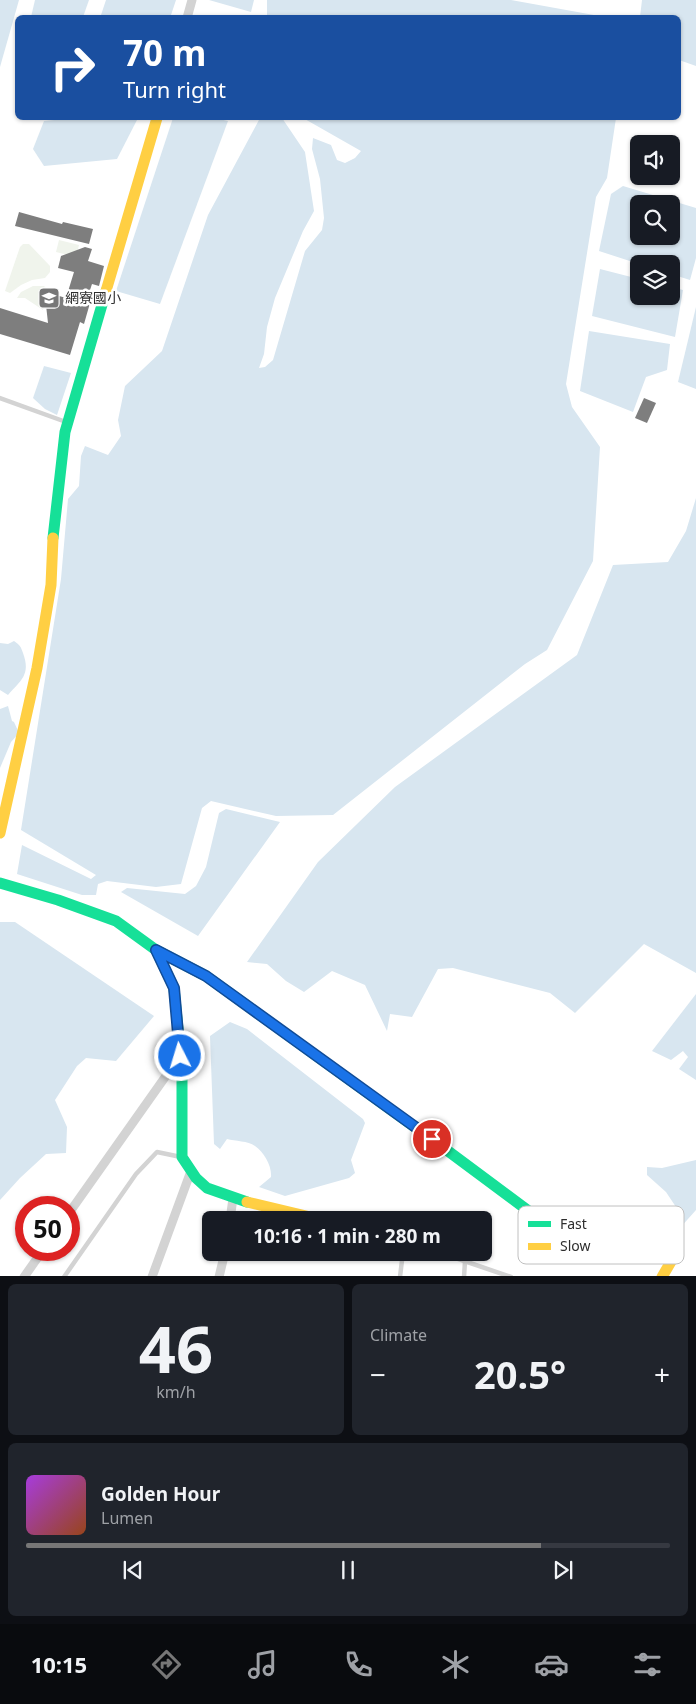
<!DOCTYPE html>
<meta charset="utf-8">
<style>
:root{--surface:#171b24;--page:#20242c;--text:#f1f3f6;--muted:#9ea1a6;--line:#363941;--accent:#777}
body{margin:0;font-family:"Noto Sans","Noto Sans TC",sans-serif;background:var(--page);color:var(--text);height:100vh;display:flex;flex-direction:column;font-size:19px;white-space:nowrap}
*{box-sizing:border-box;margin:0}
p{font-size:16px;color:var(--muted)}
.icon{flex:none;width:28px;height:28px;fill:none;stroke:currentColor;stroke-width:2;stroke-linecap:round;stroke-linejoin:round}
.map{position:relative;height:1276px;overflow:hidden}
.details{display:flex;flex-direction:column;gap:8px;padding:8px;background:#0d0f14;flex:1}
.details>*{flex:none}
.banner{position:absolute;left:15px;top:15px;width:666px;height:105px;border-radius:8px;box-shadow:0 1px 4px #0004;background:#1a4fa0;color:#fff;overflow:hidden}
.fabs{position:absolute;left:630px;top:135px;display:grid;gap:10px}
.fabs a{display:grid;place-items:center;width:50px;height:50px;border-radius:8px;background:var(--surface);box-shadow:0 1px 4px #0004;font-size:25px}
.speed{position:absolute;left:15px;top:1196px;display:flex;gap:10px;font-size:25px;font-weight:700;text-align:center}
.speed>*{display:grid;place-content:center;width:65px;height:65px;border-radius:50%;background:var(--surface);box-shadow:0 1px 4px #0004;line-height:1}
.speed .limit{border:8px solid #d22;background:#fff;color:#111}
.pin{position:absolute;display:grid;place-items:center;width:42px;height:42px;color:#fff;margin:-21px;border:2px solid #fff;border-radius:50%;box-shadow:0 1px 5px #0007}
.me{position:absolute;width:55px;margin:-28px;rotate:355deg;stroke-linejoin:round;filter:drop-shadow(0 0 4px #0008)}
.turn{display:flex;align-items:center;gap:18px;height:105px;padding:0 25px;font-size:22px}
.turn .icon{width:65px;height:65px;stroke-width:2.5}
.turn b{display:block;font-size:35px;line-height:42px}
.big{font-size:38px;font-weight:700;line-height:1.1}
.details .tile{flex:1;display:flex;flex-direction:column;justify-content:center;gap:8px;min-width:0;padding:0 18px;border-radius:8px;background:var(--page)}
.details .dial{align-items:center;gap:0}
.dial b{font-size:65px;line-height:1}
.song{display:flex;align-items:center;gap:15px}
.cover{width:60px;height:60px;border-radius:8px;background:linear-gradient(135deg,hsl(280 70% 55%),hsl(20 70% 35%))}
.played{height:5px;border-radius:2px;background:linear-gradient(90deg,var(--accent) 80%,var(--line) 80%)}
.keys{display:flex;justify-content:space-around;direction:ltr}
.heat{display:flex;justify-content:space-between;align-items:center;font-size:28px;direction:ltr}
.details .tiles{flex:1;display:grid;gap:8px;grid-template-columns:1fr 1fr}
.tile:last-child{grid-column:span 2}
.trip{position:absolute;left:202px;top:1211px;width:290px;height:50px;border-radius:8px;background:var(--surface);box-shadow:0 1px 4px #0004;font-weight:700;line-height:50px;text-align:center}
.menu{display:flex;height:80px;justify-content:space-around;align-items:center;background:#090b0e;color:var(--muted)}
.menu .icon{width:35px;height:35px}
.menu .on{color:var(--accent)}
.menu b{font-size:22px;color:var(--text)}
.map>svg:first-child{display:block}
.green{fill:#f0f4ec}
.water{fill:#d8e6f0;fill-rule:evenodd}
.building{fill:#7e7e7e}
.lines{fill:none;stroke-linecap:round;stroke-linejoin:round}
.lane{stroke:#d3d3d3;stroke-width:4.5}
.street{stroke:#d3d3d3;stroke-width:9}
.fast{stroke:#16e098;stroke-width:11}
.slow{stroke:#ffcf43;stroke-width:11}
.route-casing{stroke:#114b97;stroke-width:12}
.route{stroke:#1a73e8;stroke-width:9}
.labels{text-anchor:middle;stroke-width:5;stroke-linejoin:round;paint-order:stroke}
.poi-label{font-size:14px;fill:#2e2e2e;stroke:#fff;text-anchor:start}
.key{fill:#fff;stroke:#c0c0c0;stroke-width:1}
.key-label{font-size:14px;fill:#2e2e2e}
</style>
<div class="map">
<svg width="696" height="1277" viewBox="0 0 696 1277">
<rect width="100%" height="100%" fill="#fff"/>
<g class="green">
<polygon points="59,240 79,245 76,257 56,252"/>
<polygon points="23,244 29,244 50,266 50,272 45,278 32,280 21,285 10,293 5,291 20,247"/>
<polygon points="33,286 44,286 48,290 43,310 25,298 17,298 21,292"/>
</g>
<g class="water">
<polygon points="0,0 19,0 0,67"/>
<polygon points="35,0 89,0 83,17 31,17"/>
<polygon points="106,0 176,0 170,18 108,17 101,15"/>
<polygon points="209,0 254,0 251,12"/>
<polygon points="267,0 511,0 605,17 267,17"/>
<polygon points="642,0 696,0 696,66 679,60 679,18 640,17"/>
<polygon points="75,118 138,118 117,159 44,166 33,149 44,121"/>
<polygon points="173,118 214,118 228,121 160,304 116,291"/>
<polygon points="260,118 282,118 305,152 314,211 303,231 275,298 267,327 264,354 259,368 265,367 273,360 305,251 322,230 324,218 320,179 312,149 313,138 331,145 337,160 345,163 355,158 361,151 303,118 616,118 607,178 596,197 566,384 572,407 600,447 593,561 547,650 525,664 333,815 276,816 211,801 202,808 181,884 156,887 107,881 98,884 96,895 82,895 17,874 22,845 91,879 96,875 21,830 61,579 68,499 79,486 81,456 85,446 108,455 121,436 118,420 125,386 162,351 208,215"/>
<path d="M623,186L696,208V258L690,280L671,274V264H639L599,251L611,194ZM639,204H671V236H639Z"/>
<polygon points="600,269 639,279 639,296 671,296 671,287 683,290 675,337 592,316"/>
<polygon points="696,307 696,389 678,382"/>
<polygon points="589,331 670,344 667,370 646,377 633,412 580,391"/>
<polygon points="44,366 71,373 57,415 45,409 33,398"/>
<polygon points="696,498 696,973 644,944 575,1013 550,993 453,968 438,969 412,1017 390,1014 387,1031 365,985 332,971 304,992 286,981 267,964 247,962 318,862 395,787 577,655 613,565 668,562 686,531"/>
<path d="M14,641C20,645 21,647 23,653C31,675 21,680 8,695L0,690V643L8,644Z"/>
<polygon points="8,706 12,721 14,722 19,733 11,742 0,768 0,709"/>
<polygon points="226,809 280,822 198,936 121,892 127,888 185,894 196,886 206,867 219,813"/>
<polygon points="0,922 15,922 154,1016 116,1061 86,1058 77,1066 55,1100 67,1127 66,1153 46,1154 20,1178 0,1200"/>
<polygon points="696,994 696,1080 679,1069 688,1057 683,1051 671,1060 652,1051"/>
<path d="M230,1022L247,1029L363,1119L365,1123L351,1160L355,1173L349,1178L285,1196L259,1187L271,1177C272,1166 264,1152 255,1146C248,1141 235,1141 227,1139L220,1149L214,1144L210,1036Z"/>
<polygon points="696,1160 696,1210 671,1238 668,1233 674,1226 680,1213 666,1192 647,1175 647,1167 662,1168"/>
</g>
<g class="building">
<polygon points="19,212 62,224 63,222 93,229 89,244 15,226"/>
<polygon points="85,247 92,249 88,261 104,266 99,286 92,284 86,302 90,303 84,324 80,322 70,355 0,334 0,308 48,323 46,305 49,293 66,298 74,272 58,268 61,256"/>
<polygon points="644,398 656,403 647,423 635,418"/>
</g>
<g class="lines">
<g class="lane">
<polyline points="0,398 66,422"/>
<polyline points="438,1252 511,1277"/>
<polyline points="64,1277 136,1174 157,1152 181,1157"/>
<polyline points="400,1277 403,1252"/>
<polyline points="464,1277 465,1261"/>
</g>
<g class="street">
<polyline points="187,18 192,0"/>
<polyline points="69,1213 180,1056"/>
<polyline points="230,1220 233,1198"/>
<polyline points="24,1277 43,1250"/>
<polyline points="152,1277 191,1171"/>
<polyline points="219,1277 225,1252"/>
</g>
<g class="fast">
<polyline points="53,538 65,432 106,291"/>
<polyline points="0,883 58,900 116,921 156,950 174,988 182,1070 182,1157 196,1178 207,1188 247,1202"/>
<polyline points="156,950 206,976 448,1151 550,1227 575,1239"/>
</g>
<g class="slow">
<polyline points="106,291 157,118"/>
<polyline points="0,833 37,668 51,585 53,538"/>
<polyline points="247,1202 323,1220"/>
<polyline points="575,1239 604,1248 664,1246 674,1249 676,1253 662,1277"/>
</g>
</g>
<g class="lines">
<g class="route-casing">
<polyline id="route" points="180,1056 174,988 156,950 206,976 432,1139"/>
</g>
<use href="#route" class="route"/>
</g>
<defs>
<g id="school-square" transform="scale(1.125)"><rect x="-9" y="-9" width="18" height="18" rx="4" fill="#777" stroke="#fff"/><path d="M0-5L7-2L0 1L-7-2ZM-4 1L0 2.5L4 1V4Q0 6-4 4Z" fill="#fff"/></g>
</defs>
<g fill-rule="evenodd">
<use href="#school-square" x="49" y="298"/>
</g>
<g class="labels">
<g class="poi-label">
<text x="65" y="303">網寮國小</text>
</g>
</g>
<rect x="518" y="1206" width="166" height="58" rx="8" class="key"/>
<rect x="528" y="1221" width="23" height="6" fill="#16e098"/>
<rect x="528" y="1243" width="23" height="7" fill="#ffcf43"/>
<g class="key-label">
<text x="560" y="1229">Fast</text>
<text x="560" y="1251">Slow</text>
</g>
</svg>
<div class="fabs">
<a><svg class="icon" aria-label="sound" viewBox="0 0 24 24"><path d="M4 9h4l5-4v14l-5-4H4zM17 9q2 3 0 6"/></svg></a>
<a><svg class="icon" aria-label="search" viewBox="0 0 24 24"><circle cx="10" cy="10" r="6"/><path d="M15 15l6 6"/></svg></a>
<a><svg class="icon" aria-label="layers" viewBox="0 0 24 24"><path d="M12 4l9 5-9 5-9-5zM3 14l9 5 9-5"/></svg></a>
</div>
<div class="speed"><div class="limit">50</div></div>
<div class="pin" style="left:432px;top:1139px;background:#d93025"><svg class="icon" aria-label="arrive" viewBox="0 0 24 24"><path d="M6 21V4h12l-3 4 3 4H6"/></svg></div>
<svg class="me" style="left:180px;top:1056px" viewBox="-20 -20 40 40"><circle r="17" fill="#1a73e8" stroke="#fff" stroke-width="3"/><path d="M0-11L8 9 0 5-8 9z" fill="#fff"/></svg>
<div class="trip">10:16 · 1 min · 280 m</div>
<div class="banner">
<div class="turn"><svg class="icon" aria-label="right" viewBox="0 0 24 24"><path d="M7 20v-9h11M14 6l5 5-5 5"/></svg><div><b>70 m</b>Turn right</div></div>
</div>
</div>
<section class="details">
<div class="tiles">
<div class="tile dial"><b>46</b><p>km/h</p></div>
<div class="tile"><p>Climate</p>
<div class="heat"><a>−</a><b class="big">20.5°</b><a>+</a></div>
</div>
<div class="tile">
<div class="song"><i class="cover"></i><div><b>Golden Hour</b><p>Lumen</p></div></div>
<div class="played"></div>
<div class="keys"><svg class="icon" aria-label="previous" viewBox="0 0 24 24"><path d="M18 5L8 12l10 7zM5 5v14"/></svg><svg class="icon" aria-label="pause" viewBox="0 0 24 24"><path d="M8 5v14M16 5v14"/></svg><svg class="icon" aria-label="next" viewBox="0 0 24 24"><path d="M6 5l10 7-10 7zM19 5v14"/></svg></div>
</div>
</div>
</section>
<nav class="menu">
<b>10:15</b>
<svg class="icon on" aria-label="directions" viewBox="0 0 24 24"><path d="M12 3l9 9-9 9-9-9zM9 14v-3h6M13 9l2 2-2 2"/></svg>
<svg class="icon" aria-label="music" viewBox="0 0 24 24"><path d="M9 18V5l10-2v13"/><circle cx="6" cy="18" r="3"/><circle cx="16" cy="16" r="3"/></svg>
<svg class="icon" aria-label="phone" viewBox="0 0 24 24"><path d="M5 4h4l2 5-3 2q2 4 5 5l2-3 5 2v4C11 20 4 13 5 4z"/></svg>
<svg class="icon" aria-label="climate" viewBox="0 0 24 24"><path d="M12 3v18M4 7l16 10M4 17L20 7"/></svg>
<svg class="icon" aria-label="car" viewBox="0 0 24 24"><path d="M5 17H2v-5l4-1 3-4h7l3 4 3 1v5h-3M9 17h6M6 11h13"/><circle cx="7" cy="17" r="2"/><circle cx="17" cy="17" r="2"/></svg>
<svg class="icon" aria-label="filters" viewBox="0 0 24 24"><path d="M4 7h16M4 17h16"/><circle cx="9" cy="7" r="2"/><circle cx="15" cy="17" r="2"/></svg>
</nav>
